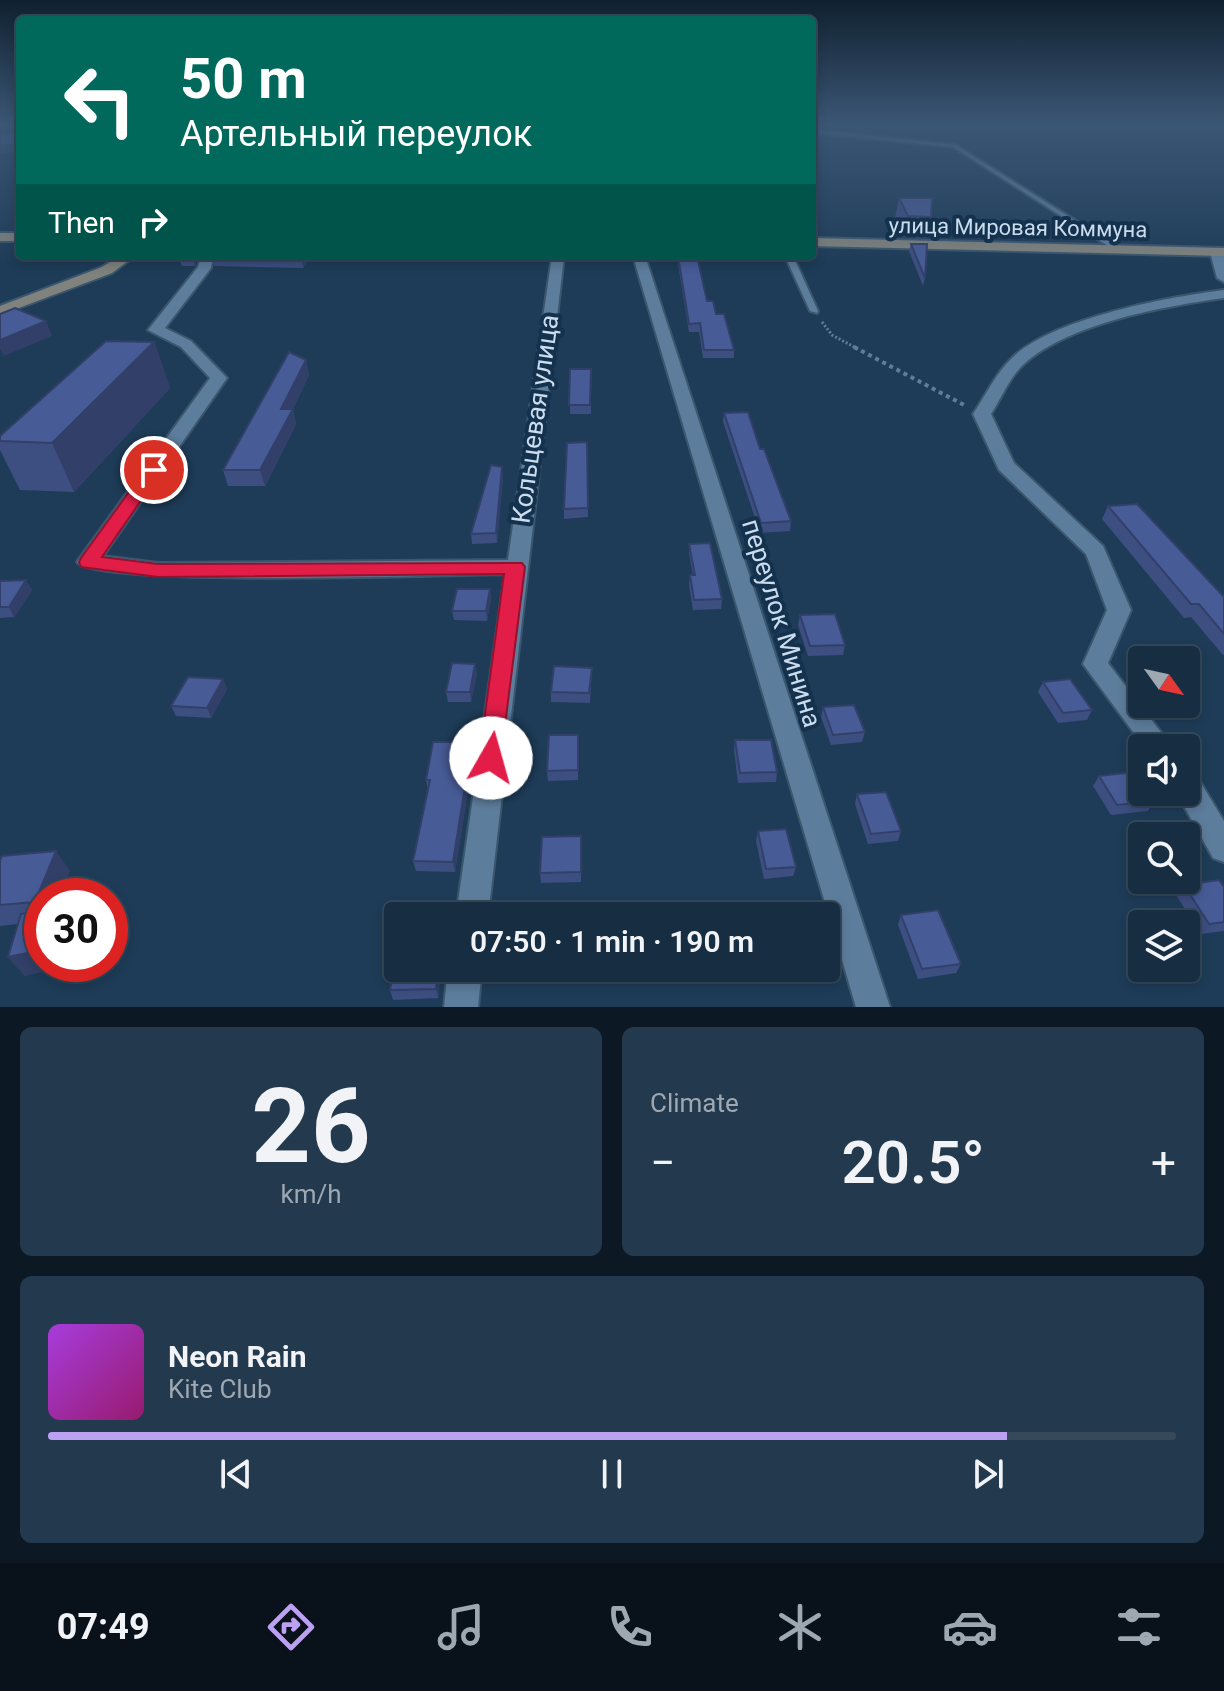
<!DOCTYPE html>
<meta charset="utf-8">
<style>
:root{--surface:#162d42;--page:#23394d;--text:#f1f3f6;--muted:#9ea8b2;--line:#35495b;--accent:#bca0f2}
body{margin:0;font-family:Roboto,sans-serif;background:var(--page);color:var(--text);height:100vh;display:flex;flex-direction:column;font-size:30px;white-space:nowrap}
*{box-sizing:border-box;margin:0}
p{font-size:26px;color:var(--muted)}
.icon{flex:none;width:44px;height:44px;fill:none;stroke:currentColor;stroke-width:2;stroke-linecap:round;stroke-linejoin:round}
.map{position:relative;height:1007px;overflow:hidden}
.panel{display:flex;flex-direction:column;gap:20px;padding:20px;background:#0c1924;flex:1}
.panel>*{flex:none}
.banner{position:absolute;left:16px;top:16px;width:800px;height:244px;border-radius:8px;box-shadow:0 4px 12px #0003,0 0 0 2px var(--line);background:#00695c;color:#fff;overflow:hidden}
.needle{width:52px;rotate:123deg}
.fabs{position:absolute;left:1128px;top:646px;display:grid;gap:16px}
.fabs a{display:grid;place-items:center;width:72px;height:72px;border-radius:8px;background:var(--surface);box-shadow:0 4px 12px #0003,0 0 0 2px var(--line);font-size:40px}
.speed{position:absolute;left:24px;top:878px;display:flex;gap:16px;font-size:40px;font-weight:700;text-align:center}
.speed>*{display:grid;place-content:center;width:104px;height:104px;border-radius:50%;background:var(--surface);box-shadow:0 4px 12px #0003,0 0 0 2px var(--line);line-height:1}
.speed .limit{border:12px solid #d22;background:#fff;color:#111}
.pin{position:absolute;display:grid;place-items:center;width:68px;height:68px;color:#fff;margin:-34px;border:4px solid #fff;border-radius:50%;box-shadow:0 2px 8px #0007}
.me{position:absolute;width:88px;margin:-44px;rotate:7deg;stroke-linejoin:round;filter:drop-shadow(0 0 6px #0008)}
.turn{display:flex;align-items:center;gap:28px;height:168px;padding:0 32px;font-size:36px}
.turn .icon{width:104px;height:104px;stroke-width:2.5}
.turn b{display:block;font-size:56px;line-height:68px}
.then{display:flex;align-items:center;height:76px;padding:0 32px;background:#0003;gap:16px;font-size:30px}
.big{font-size:60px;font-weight:600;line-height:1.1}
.panel .widget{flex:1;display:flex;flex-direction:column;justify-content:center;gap:12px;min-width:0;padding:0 28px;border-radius:12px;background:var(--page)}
.panel .dial{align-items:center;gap:0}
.dial b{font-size:104px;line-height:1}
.song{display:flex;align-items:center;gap:24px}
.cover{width:96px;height:96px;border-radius:12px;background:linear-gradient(135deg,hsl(280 70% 55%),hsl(320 70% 35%))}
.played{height:8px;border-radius:4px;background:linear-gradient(90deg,var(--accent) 85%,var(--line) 85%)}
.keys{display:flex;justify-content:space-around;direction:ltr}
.heat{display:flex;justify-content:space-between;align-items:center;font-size:44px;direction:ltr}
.panel .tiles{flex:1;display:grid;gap:20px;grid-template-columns:1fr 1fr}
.widget:last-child{grid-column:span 2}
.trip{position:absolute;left:384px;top:902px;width:456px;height:80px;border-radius:8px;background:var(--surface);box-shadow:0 4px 12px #0003,0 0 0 2px var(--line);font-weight:600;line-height:80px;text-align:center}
.menu{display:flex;height:128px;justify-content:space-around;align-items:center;background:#09121a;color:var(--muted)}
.menu .icon{width:56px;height:56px}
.menu .current{color:var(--accent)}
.menu b{font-size:36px;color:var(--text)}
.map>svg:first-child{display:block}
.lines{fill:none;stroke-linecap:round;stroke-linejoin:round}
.lane-casing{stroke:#3b576e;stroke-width:4}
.street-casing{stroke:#3b576e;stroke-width:4}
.secondary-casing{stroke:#3b576e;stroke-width:4}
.path-far1{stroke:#627c93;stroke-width:3;stroke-dasharray:2 2;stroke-linecap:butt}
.path{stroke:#627c93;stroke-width:4;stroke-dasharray:4 4;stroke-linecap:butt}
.lane{fill:#5d7d9c;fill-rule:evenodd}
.street{fill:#5d7d9c;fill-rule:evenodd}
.secondary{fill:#80827e;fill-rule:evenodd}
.wall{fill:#3d4e81}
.shaded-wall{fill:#324069}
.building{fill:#475b96;stroke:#324069;stroke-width:2}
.route{fill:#e11d48;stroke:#92132f;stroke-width:2}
.labels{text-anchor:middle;stroke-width:8;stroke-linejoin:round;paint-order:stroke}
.far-street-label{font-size:22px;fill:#cadced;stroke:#14324d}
.street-label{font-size:26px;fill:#cadced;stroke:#14324d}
</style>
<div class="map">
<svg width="1224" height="1007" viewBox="0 0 1224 1007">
<rect width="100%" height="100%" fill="#1e3c58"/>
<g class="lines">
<g class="lane-casing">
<g id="lane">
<polygon points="812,129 956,145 1122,250 1116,251 953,147 812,133"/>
<polygon points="785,256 793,256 818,311 817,313 810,311"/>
</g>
</g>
<g class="street-casing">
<g id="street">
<polygon points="1216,248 1221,249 1224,257 1224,282 1217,278 1210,252"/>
<path d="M201,256H213L211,268L165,328L191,341L227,378L103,556L158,563L508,560L552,256H564L488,916H456L505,574C454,575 93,587 77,562L210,378L181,347L148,330L198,267Z"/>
<polygon points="633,256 645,256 890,1007 856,1007"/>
<path d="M1224,290V298C1165,306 1071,323 1025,363C1010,376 1002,397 991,414L1014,463L1103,546L1131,610L1108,663L1173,748H1145L1083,664L1107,610L1086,554L999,470L973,414C986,395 996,373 1012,358C1053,318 1168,297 1224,290Z"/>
<polygon points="1186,772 1196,775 1224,821 1224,862 1213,858 1176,792 1186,792"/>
<polygon points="448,968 482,968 478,1007 444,1007"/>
</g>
</g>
<g class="secondary-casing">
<g id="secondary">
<rect x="0" y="233" width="20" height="8"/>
<polygon points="812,238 1224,248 1224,256 812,246"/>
<polygon points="120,256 132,258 112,273 0,315 0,306 102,267"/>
</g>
</g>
<polyline class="path-far1" points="822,322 832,335 858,349"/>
<polyline class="path" points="854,347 964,405"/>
<use href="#lane" class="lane"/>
<use href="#street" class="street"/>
<use href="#secondary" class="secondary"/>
</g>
<g class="wall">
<polygon points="899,198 931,217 926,238 903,237 895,218"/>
<polygon points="911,244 925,278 923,286 909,251"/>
<polygon points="182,256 198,256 195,266 182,266 179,258"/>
<polygon points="212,256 311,256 303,268 214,266"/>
<polygon points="678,256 716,314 734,350 734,358 703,358 699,332 689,332 678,264"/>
<polygon points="154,342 170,388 74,492 20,490 0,450 0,436"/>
<polygon points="306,360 309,375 293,409 296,424 265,486 228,486 223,470"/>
<rect x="570" y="369" width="21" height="45"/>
<polygon points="724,413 760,449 791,521 790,531 760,533 723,422"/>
<polygon points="587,442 588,517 564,519 564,509"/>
<polygon points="503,476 497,543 472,544 471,534"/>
<polygon points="1108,506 1224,597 1224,655 1223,655 1191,617 1184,618 1102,519"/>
<polygon points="689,544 722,599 721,609 693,610 689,585 690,575 693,575 689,554"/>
<polygon points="0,581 32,590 14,617 0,618"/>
<polygon points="490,589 491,599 487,621 454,620 452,611"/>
<polygon points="800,615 845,645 843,655 808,656 798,625"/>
<polygon points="592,668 590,703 551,702 551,692"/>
<polygon points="477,674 471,702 448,702 446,692"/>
<polygon points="223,679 227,689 211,718 176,716 171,706"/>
<polygon points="1043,682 1092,710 1087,720 1058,723 1038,692"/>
<polygon points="823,707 865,732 862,742 831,745 821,717"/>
<polygon points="578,735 578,780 548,781 547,771"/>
<polygon points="735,740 777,772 776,782 738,783 734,750"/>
<polygon points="474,752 455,872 416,871 413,861 428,790 426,780"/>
<polygon points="1099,776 1154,801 1148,811 1111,815 1093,786"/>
<polygon points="857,794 901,831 898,841 868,844 855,804"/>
<polygon points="758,831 796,867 793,876 764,879 756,841"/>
<polygon points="581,836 581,882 541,883 540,873"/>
<polygon points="0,861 70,871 42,896 42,964 25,976 8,957 18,924 0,926"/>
<polygon points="1184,885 1224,887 1224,931 1201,934 1176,895"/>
<polygon points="901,915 961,964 956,973 918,979 898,925"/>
<polygon points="441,968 438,998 393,1000 390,990"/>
<polygon points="581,968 581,983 535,984 534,975"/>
<polygon points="787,968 822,968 820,976 790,978"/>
</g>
<g class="shaded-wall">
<polygon points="0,124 20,124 20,129 0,131"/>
<polygon points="20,143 20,151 0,154 0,146"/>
<polygon points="194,256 198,256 195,266 193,258"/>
<polygon points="304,256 311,256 303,268 302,260"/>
<polygon points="46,321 52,336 4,356 0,349 0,340"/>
<polygon points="154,342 170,388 74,492 52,443"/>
<polygon points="306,360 309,375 288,419 293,409 296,424 265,486 260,470 281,409"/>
<polygon points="502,467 503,476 497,543 496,533"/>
<polygon points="26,580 32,590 14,617 9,607"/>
<polygon points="490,589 491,599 487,621 486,611"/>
<polygon points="475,664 477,674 471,702 470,692"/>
<polygon points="223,679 227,689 211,718 207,708"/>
<polygon points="472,742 474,752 455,872 453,862"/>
<polygon points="56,851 70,871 60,896 42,896 42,911 35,902"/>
<polygon points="42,950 42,964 78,964 25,976 8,957"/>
<polygon points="438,968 441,968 438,998 436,989"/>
</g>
<g class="building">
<polygon points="19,124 20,143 0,146 0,134 19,132"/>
<polygon points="899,198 932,198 931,217 908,216"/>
<polygon points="911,244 927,244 925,278"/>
<polygon points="182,256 194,256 193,258 179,258"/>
<polygon points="212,256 304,256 302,260 212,258"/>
<polygon points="678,256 697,256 707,301 713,301 716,314 724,314 734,350 704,350 700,323 689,324"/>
<polygon points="15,308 46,321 0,340 0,314"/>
<polygon points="106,341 154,342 52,443 0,441 0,436"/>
<polygon points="289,352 306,360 281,409 293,409 260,470 223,470"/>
<polygon points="570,369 591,369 590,405 569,405"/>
<polygon points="748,412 760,449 764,449 791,521 761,523 724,413"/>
<polygon points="587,442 588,508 564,509 567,443"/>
<polygon points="491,465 502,467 496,533 471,534"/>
<polygon points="1137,504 1224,597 1224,634 1199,604 1191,604 1108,506"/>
<polygon points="710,543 722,599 694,600 690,575 695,575 689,544"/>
<polygon points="26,580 9,607 0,607 0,581"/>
<polygon points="457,589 490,589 486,611 452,611"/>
<polygon points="835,614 845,645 810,646 800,615"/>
<polygon points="452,663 475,664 470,692 446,692"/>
<polygon points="554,666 592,668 589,693 551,692"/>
<polygon points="188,677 223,679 207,708 171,706"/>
<polygon points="1070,679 1092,710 1063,713 1043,682"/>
<polygon points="854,705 865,732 833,735 823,707"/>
<polygon points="549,735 578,735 578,770 547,771"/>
<polygon points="735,740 771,740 777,772 740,773"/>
<polygon points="433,742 472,742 453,862 413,861 430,780 426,780"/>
<polygon points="1134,772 1142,783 1142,792 1148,792 1154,801 1117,805 1099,776"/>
<polygon points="886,792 901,831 871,834 857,794"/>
<polygon points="786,829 796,867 766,869 758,831"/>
<polygon points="581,836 581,872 540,873 542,837"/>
<polygon points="56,851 35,902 0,905 0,861 2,856"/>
<polygon points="1219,880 1224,887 1224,922 1209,924 1184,885"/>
<polygon points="42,910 42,950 8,957 21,914"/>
<polygon points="938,910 961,964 922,969 901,915"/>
<polygon points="397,942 398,968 438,968 436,989 390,990"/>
<polygon points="534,968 581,968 581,973 534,975"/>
</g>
<linearGradient id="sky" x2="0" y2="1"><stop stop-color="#102130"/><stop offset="0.47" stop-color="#3b5675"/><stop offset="1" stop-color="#3b5675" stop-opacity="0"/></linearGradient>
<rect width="1224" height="265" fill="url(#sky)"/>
<polygon class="route" points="154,465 162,470 102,557 158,564 522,563 525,567 500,765 491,768 482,765 479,758 504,574 158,577 81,567 79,562 81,558 147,467"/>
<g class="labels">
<g class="far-street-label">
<text transform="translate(1018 227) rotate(1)" y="8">улица Мировая Коммуна</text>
</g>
<g class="street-label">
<text transform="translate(535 419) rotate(-82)" y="9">Кольцевая улица</text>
<text transform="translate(782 623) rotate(73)" y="9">переулок Минина</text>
</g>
</g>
</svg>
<div class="fabs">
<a><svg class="needle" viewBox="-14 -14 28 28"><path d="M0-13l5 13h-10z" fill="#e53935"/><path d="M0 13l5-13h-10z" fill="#9ea8b2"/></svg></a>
<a><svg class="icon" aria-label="sound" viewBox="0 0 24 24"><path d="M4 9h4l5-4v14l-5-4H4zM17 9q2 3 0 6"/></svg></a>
<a><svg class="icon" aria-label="search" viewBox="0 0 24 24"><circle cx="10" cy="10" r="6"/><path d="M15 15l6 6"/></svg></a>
<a><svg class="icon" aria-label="layers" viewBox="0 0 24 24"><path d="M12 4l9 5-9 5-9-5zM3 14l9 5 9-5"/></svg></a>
</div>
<div class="speed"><div class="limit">30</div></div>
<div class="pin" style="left:154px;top:470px;background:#d93025"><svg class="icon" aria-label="arrive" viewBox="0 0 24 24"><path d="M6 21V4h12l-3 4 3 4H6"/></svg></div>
<svg class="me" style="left:491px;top:758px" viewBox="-20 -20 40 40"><circle r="19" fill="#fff"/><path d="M0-13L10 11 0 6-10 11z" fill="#e11d48"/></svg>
<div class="trip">07:50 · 1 min · 190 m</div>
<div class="banner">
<div class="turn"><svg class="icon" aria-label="left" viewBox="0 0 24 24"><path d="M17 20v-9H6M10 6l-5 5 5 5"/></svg><div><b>50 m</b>Артельный переулок</div></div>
<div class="then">Then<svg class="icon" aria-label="right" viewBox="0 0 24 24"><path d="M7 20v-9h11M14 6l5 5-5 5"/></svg></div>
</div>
</div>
<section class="panel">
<div class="tiles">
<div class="widget dial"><b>26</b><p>km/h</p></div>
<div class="widget"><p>Climate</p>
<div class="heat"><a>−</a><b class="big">20.5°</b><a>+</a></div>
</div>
<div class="widget">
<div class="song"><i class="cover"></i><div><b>Neon Rain</b><p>Kite Club</p></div></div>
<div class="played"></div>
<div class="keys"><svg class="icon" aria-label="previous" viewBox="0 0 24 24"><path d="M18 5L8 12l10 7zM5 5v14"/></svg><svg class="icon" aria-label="pause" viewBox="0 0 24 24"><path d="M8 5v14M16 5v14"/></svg><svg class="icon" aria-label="next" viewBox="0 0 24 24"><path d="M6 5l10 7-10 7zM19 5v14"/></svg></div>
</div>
</div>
</section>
<nav class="menu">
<b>07:49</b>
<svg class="icon current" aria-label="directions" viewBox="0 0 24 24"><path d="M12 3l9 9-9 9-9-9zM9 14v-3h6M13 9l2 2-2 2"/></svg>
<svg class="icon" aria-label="music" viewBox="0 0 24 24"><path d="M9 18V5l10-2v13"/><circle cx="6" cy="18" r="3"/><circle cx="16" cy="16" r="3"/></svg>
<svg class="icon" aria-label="phone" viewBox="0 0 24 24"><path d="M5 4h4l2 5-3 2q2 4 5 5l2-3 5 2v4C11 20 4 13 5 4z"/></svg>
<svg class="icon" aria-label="climate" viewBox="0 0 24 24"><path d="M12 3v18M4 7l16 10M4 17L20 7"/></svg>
<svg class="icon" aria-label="car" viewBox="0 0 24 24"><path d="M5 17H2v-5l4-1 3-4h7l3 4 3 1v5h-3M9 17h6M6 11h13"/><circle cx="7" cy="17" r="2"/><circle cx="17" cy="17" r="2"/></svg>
<svg class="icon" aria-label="filters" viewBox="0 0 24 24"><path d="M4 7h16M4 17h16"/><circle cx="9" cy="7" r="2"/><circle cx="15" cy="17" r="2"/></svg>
</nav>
